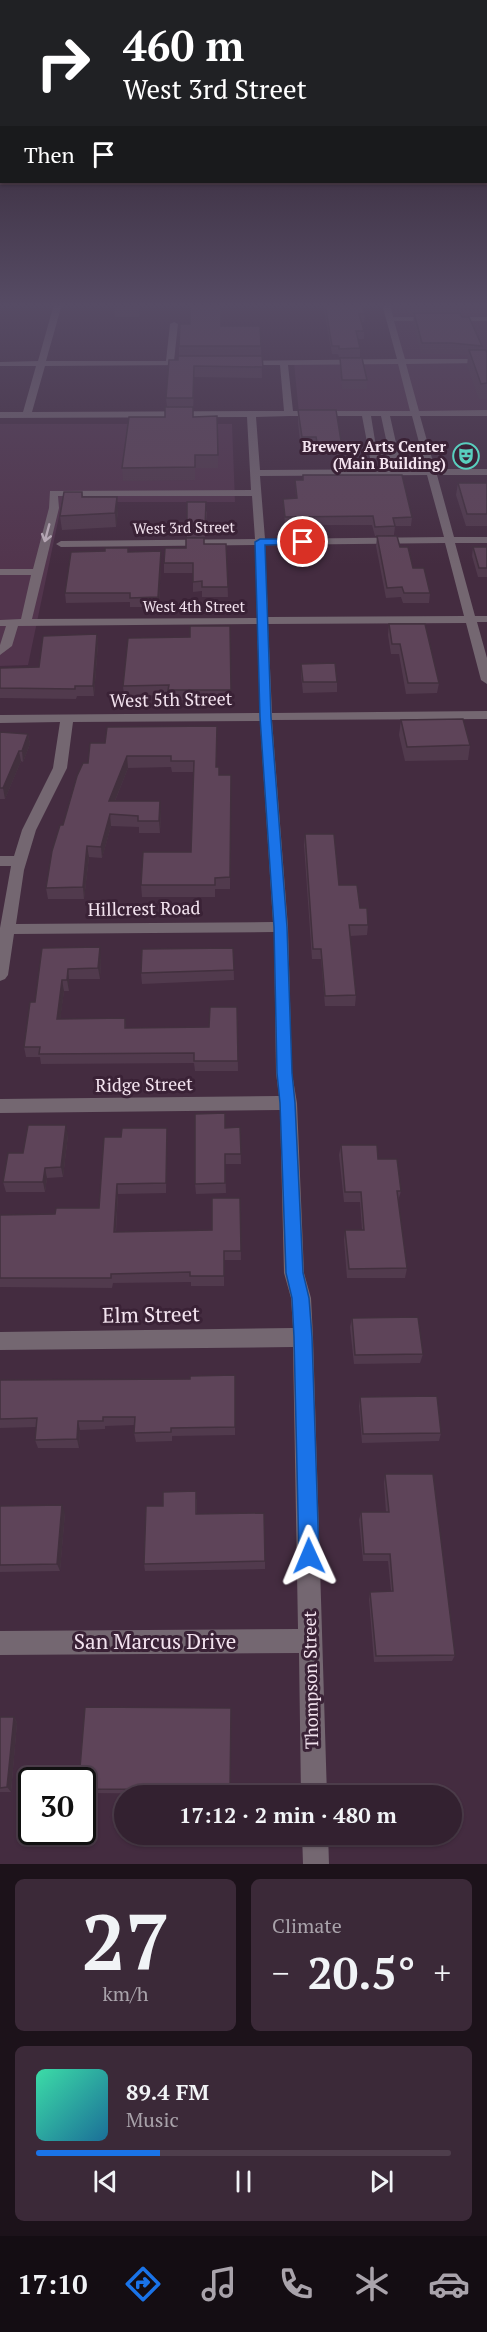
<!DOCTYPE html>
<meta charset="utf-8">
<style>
:root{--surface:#332130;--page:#3b2938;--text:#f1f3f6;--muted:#a9a3ab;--line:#4e3e4c;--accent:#1a73e8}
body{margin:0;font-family:"PT Serif",serif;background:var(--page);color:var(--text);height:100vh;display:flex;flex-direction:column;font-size:22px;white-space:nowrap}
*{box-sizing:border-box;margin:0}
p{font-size:20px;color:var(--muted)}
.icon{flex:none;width:33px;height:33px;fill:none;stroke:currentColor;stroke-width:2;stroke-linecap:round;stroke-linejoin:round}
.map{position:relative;height:1864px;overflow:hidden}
.panel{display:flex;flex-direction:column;gap:15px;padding:15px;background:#1c121a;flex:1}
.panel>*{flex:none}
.guide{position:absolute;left:0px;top:0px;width:488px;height:183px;box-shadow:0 2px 4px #0004,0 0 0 2px var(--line);background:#202124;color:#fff;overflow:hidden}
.speed{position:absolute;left:18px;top:1767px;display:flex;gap:12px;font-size:30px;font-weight:700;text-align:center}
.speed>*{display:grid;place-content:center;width:78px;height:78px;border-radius:50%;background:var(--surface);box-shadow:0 2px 4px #0004,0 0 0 2px var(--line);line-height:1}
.speed .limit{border:3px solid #111;border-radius:9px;background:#fff;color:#111}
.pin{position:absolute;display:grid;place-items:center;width:51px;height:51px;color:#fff;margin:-26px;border:3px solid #fff;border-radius:50%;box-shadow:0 2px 6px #0007}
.me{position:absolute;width:66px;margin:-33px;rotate:359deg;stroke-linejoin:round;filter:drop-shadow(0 0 4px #0008)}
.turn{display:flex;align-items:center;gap:21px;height:126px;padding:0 24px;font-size:27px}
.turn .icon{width:78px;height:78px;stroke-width:2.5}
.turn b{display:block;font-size:42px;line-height:51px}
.then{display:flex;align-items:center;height:57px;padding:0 24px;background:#0003;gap:12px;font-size:22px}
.big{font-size:45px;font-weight:800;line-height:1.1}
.panel .tile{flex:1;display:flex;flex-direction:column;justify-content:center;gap:9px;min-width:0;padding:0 21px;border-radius:9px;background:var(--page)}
.panel .dial{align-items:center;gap:0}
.dial b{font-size:78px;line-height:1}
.song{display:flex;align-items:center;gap:18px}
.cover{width:72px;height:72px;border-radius:9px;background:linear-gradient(135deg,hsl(160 70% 55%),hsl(200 70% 35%))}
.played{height:6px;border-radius:3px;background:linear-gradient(90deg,var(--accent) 30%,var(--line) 30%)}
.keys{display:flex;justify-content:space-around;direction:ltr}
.heat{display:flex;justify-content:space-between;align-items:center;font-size:33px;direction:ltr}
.panel .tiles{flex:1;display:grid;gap:15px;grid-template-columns:1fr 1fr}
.tile:last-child{grid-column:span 2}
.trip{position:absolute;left:114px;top:1785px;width:348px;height:60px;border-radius:30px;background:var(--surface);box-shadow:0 2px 4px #0004,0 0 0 2px var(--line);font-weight:800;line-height:60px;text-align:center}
.dock{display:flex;height:96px;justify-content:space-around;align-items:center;background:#140d13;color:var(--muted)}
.dock .icon{width:42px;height:42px}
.dock .active{color:var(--accent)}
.dock b{font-size:27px;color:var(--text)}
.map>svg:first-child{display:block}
.built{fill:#52354d}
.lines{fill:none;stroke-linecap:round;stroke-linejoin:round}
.minor{fill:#746771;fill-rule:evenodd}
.wall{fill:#513a4d}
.shaded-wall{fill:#42303e}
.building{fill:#5e4459;stroke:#42303e;stroke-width:1.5}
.oneway{stroke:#c0b1bd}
.route{fill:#1a73e8;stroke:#114b97;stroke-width:1.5}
.labels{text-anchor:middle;stroke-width:6;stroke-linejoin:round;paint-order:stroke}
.far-poi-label{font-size:15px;font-weight:bold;fill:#f3e3ef;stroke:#3a2236;text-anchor:end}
.far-street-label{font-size:15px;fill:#f3e3ef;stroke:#3a2236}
.street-label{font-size:18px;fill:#f3e3ef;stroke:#3a2236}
.near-street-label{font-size:21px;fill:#f3e3ef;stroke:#3a2236}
</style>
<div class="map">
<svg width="487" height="1864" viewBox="0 0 487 1864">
<rect width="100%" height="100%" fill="#442c40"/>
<g class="built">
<polygon points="387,304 487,304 487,413 299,414 294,363 402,362"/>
<polygon points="0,424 232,424 235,502 62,502 28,665 0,666"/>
</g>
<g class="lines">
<g class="minor">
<path d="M54,304H62L46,361H166L170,324L174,322L178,324L174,361H187L191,363L187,365L45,366L32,412L284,411L280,365H241V361L397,359L382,304H390L393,317H487V321H394L405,359H487V363L406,364L419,411L487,410V416H420L435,469H487V475H437L454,537H487V543H455L475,616H487V622H477L487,658V684L481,680L466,623L268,624L272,713L487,711V719L272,720L288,927L292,1073L297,1103L304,1273L311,1298L313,1337L327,1796H301L299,1653L0,1655V1631L298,1629L293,1347L0,1350V1332L293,1328L291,1298L284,1273L280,1110L0,1113V1099L279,1096L276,1073L274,932L14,934L8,975L5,979L0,981V928L11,866H0V856H14L22,830L53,768L60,722L0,723V715L260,713L257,624L18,626L12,646L0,655V645L6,626H0V620L21,619L31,575H0V569H33L49,508L50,491L251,490L247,417L0,418V412H23L36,366H0V362L38,361ZM398,364L410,411H293L288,365ZM290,416H362L370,458L394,459L399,456L390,416H412L426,469L260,470L256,417ZM371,416H381L389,453H377ZM427,475L444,537L265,539L260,476ZM58,496H252L255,539L61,541L56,544L61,547L255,545L257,618L32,619L59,508ZM445,543L464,616L268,617L265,545ZM260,721L273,922L16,924L24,870L36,830L67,768L73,722Z"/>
<polygon points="302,1834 328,1834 329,1864 303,1864"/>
</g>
</g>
<g class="wall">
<polygon points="114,304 141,304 139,317 115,317"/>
<polygon points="323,304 363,304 365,314 364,322 362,322 364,331 364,339 358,339 360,348 360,357 339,357 338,354 332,354"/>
<polygon points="407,304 457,304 456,313 462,317 482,346 481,350 487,353 487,399 479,399 467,366 468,356 450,354 421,354 413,323 414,315 410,315"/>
<polygon points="221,326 261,346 262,378 194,377 193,417 218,429 218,468 195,468 195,480 123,481 122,468 165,417 167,407 166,398 179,356 179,346"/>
<polygon points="340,358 367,380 367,389 342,389 340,367"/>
<polygon points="298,410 341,441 340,454 316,455 315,450 301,450 298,423"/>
<polygon points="303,475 412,517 411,526 395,526 394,535 375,536 372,525 285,525 283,499 296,498 295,480 302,480"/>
<polygon points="458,483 487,483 487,526 466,526 456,495"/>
<polygon points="82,492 83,497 118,511 116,527 62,530 60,516"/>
<polygon points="207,511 205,537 187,537 187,528"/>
<polygon points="377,536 400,547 430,593 429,603 403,603 401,597 386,598 376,546"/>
<polygon points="204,544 226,544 228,597 202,597 202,591 193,592 193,573 164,573 164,563 186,548"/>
<polygon points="473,547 487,547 487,578 487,577 478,577 472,556"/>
<polygon points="128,552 161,561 159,607 130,607 130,602 66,603 65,593"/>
<polygon points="389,624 439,683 437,693 406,694 399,654 391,654 388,635"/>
<polygon points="230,626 231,700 169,700 169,695 124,696 123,686 190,637"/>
<polygon points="97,634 98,644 94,696 77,696 76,699 0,698 0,668 39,667"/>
<polygon points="301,664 337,682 337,692 303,693 301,674"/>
<polygon points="401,720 470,745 468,760 405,761 399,735"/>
<polygon points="107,727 217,767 219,775 231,775 230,889 215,889 215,897 142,897 141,885 191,852 194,772 172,772 171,767 128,768 115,801 161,812 160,833 139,833 139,827 111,826 102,858 89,857 84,899 48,899 46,888 63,825 88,763 105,743"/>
<polygon points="0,732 28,734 30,744 23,762 21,761 5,799 0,799"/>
<polygon points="305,834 339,885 360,908 368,925 367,935 350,936 356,995 355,1006 325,1006 321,959 312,959 304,845"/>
<polygon points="42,948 101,958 100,979 69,979 69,991 64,991 60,1019 125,1018 126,1028 209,1027 237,1007 238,1071 195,1071 194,1063 41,1064 40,1057 26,1057 24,1047 35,1002"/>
<polygon points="233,948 234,980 142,984 141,973"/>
<polygon points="240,1127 241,1164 225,1164 226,1193 196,1194 195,1184"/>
<polygon points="167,1128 167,1138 166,1193 118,1194 116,1232 212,1230 240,1198 241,1260 224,1260 224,1286 191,1286 191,1282 113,1283 112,1288 0,1287 0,1215 55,1214 99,1208 121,1137"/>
<polygon points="68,1135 63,1177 47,1178 45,1192 6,1192 3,1182 23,1153"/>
<polygon points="341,1145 378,1159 401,1191 398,1201 407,1268 405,1278 347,1278 344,1240 345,1230 362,1230 360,1202 344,1202 339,1155"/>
<polygon points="352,1318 423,1354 420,1363 354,1364 350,1327"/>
<polygon points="235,1375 235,1435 172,1436 172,1441 136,1442 134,1433 135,1425 105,1426 105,1429 80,1430 79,1448 38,1448 35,1440 36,1427 0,1428 0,1380 190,1379"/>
<polygon points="360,1397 441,1433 439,1441 362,1443 359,1406"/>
<polygon points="385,1474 455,1655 452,1661 374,1662 369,1599 370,1592 391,1591 388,1561 363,1561 359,1520 361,1512 386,1512 384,1483"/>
<polygon points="197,1499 197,1514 265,1561 265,1569 145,1571 144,1564 163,1506"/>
<polygon points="0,1506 65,1513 60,1571 0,1572"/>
<polygon points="231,1708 230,1794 82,1793 82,1780"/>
<polygon points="0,1717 14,1717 17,1723 11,1792 0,1792"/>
</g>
<g class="shaded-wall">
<polygon points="139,304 141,304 139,317"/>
<polygon points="117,497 118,511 116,527 115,513"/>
<polygon points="161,551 161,561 159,607 158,597"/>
<polygon points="97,634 98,644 94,696 93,686"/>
<polygon points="28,734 30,744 23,762 22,751"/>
<polygon points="19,751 21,761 5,799 3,788"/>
<polygon points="127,756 128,768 110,813 109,801"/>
<polygon points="160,801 161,812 160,833 159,821"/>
<polygon points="110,814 111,826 102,858 101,847"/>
<polygon points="87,846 89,857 84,899 83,887"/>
<polygon points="100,947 101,958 100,979 98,968"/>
<polygon points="68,969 69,979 69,991 67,980"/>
<polygon points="62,980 64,991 59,1029 57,1019"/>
<polygon points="66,1125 68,1135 63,1177 61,1167"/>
<polygon points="45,1168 47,1178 45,1192 43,1182"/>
<polygon points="117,1184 118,1194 115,1242 114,1232"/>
<polygon points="78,1421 80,1430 79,1448 77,1439"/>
<polygon points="62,1505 65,1513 60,1571 57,1564"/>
<polygon points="14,1717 17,1723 11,1792 7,1787"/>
</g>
<g class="building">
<polygon points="190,304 221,304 221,326 260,326 261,346 179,346 180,324 190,324"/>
<polygon points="325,304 362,304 365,314 359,314 364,331 356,331 360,348 339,349 339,346 332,346"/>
<rect x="411" y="304" width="46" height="1"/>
<polygon points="414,313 460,313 462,317 469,317 482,346 452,343 422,343"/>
<polygon points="469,350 486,350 487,353 487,383 481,384"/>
<polygon points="178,356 262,356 263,367 194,366 193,398 166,398 169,360 178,360"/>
<polygon points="340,358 362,358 367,380 342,380"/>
<polygon points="165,407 193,407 193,417 217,416 218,455 195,455 195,467 122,468 129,417 165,417"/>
<polygon points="298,410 336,410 341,441 317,442 316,437 302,437"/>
<polygon points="303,475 402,475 412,517 393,518 395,526 375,527 373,516 285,517 283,499 297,498 295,480 303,480"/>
<polygon points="458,483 487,483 487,514 467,514"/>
<polygon points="64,492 82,492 82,497 117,497 115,513 60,516"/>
<polygon points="187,502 206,502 205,528 187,528"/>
<polygon points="377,536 397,536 400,547 408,547 413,568 424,568 430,593 404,593 402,587 387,588"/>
<polygon points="186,538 204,538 204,544 226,544 228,587 202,587 202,581 193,582 193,563 164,563 165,548 186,548"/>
<polygon points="473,547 487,547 487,568 479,568"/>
<polygon points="105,548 128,548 128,552 161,551 158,597 130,598 130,593 65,593 71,552 105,551"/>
<polygon points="389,624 425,624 439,683 408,683 400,644 392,644"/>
<polygon points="190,626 230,626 231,690 168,690 169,685 123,686 128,638 190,637"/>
<polygon points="97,634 93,686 75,686 75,689 0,688 0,668 39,667 43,636"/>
<polygon points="335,663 337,682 303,682 301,664"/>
<polygon points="463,719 470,745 407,747 401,720"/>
<polygon points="217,726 216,767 219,767 219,775 231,775 230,877 215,878 215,885 141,885 143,852 191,852 194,761 171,761 171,756 127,756 109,801 160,801 159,821 138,821 138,816 110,814 101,847 87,846 83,887 46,888 52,851 60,825 63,825 77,776 83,763 88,763 90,743 105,743 107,727"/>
<polygon points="0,732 28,734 22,751 19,751 3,788 0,788"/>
<polygon points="305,834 334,834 339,885 357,885 360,908 367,908 368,925 349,925 356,995 325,996 321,949 313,949"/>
<polygon points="100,947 98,968 68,969 67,980 62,980 57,1019 125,1018 125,1028 209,1027 210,1007 237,1007 238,1061 194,1061 194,1053 39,1054 40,1047 24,1047 30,1002 35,1002 42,948"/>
<polygon points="233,948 234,970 141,973 142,949"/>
<polygon points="225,1113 225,1128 240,1127 241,1154 225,1154 225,1183 195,1184 195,1114"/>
<polygon points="28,1125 66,1125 61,1167 45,1168 43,1182 3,1182 8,1153 23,1153"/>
<polygon points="122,1128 167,1128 166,1183 117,1184 114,1232 212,1230 212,1198 240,1198 241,1251 224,1251 224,1276 190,1276 190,1272 111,1274 111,1278 0,1278 0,1215 55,1214 56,1208 99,1208 104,1137 121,1137"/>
<polygon points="341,1145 377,1145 378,1159 397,1159 401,1191 397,1191 407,1268 349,1269 345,1230 364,1230 361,1192 345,1192"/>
<polygon points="418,1317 423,1354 355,1355 352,1318"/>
<polygon points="235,1375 235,1427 171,1428 171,1432 134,1433 135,1417 103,1417 103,1421 78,1421 77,1439 35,1440 37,1418 0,1419 0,1380 190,1379 190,1376"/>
<polygon points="437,1396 441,1433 363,1434 360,1397"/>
<polygon points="385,1474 433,1474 455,1655 376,1656 370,1592 393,1591 390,1554 364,1554 361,1512 389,1512"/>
<polygon points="196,1491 196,1514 264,1513 265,1561 144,1564 146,1506 163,1506 163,1492"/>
<polygon points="62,1505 57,1564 0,1565 0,1506"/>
<polygon points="85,1707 231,1708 230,1790 82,1789 82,1780 79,1780"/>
<polygon points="0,1717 14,1717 7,1787 0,1788"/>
</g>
<defs><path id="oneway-shaft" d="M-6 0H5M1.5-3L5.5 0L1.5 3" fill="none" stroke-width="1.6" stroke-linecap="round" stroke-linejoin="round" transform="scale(1.5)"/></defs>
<use class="oneway" href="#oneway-shaft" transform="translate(47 533) rotate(105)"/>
<linearGradient id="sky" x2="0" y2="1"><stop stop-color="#251823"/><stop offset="0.54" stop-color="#564b64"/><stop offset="1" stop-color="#564b64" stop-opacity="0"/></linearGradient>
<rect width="487" height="565" fill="url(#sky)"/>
<polygon class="route" points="260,539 303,539 307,542 303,544 265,545 271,717 287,927 292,1073 295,1103 303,1273 309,1298 312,1337 319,1556 316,1563 309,1566 302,1563 299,1556 294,1337 292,1298 286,1273 280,1103 277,1073 274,927 260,717 255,542"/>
<defs>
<g id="theatre-ring" transform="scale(1.35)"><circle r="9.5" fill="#3a2236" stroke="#59cebe" stroke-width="1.5"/><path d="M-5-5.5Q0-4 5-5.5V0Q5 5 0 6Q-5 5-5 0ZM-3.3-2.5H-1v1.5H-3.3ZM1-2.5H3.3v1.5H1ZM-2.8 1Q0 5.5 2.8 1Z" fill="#59cebe"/></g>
</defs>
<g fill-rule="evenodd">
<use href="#theatre-ring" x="466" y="456"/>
</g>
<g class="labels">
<g class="far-poi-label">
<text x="446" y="452">Brewery Arts Center<tspan x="446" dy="17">(Main Building)</tspan></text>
</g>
<g class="far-street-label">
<text transform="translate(184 528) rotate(-1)" y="5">West 3rd Street</text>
<text x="194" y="612">West 4th Street</text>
</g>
<g class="street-label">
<text transform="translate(171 700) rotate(-1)" y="6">West 5th Street</text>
<text transform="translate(144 909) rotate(-1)" y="6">Hillcrest Road</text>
<text transform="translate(144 1085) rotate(-1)" y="6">Ridge Street</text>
<text transform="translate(311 1680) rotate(-91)" y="6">Thompson Street</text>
</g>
<g class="near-street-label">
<text transform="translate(151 1315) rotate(-1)" y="7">Elm Street</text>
<text x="155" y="1649">San Marcus Drive</text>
</g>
</g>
</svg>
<div class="speed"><div class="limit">30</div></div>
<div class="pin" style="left:303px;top:542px;background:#d93025"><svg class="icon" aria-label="arrive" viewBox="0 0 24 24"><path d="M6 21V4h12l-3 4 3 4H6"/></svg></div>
<svg class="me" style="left:309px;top:1556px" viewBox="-20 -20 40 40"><path d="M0-17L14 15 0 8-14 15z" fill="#1a73e8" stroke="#fff" stroke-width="4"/></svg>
<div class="trip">17:12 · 2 min · 480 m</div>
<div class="guide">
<div class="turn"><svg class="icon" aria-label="right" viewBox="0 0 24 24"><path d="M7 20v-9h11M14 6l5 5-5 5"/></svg><div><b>460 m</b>West 3rd Street</div></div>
<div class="then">Then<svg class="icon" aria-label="arrive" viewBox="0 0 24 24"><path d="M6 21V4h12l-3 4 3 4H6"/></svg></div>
</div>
</div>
<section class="panel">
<div class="tiles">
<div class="tile dial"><b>27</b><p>km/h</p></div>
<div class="tile"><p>Climate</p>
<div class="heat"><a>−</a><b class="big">20.5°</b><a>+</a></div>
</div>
<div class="tile">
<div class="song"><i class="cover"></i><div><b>89.4 FM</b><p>Music</p></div></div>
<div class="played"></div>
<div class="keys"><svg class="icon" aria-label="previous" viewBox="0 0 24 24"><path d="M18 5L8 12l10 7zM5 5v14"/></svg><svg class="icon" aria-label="pause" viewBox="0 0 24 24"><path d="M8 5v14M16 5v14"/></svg><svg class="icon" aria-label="next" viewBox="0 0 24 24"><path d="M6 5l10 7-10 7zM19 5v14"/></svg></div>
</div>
</div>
</section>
<nav class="dock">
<b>17:10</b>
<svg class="icon active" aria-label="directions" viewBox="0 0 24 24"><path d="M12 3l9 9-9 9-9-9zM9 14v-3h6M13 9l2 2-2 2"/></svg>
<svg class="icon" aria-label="music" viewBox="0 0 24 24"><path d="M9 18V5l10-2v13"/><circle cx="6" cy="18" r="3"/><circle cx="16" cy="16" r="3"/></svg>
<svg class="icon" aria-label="phone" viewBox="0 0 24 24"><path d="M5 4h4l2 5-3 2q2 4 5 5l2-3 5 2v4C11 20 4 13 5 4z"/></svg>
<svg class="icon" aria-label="climate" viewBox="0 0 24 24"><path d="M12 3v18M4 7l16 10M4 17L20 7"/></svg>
<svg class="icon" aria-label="car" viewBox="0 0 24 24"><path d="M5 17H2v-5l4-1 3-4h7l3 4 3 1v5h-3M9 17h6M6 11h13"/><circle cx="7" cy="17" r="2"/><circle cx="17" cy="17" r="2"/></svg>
</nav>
